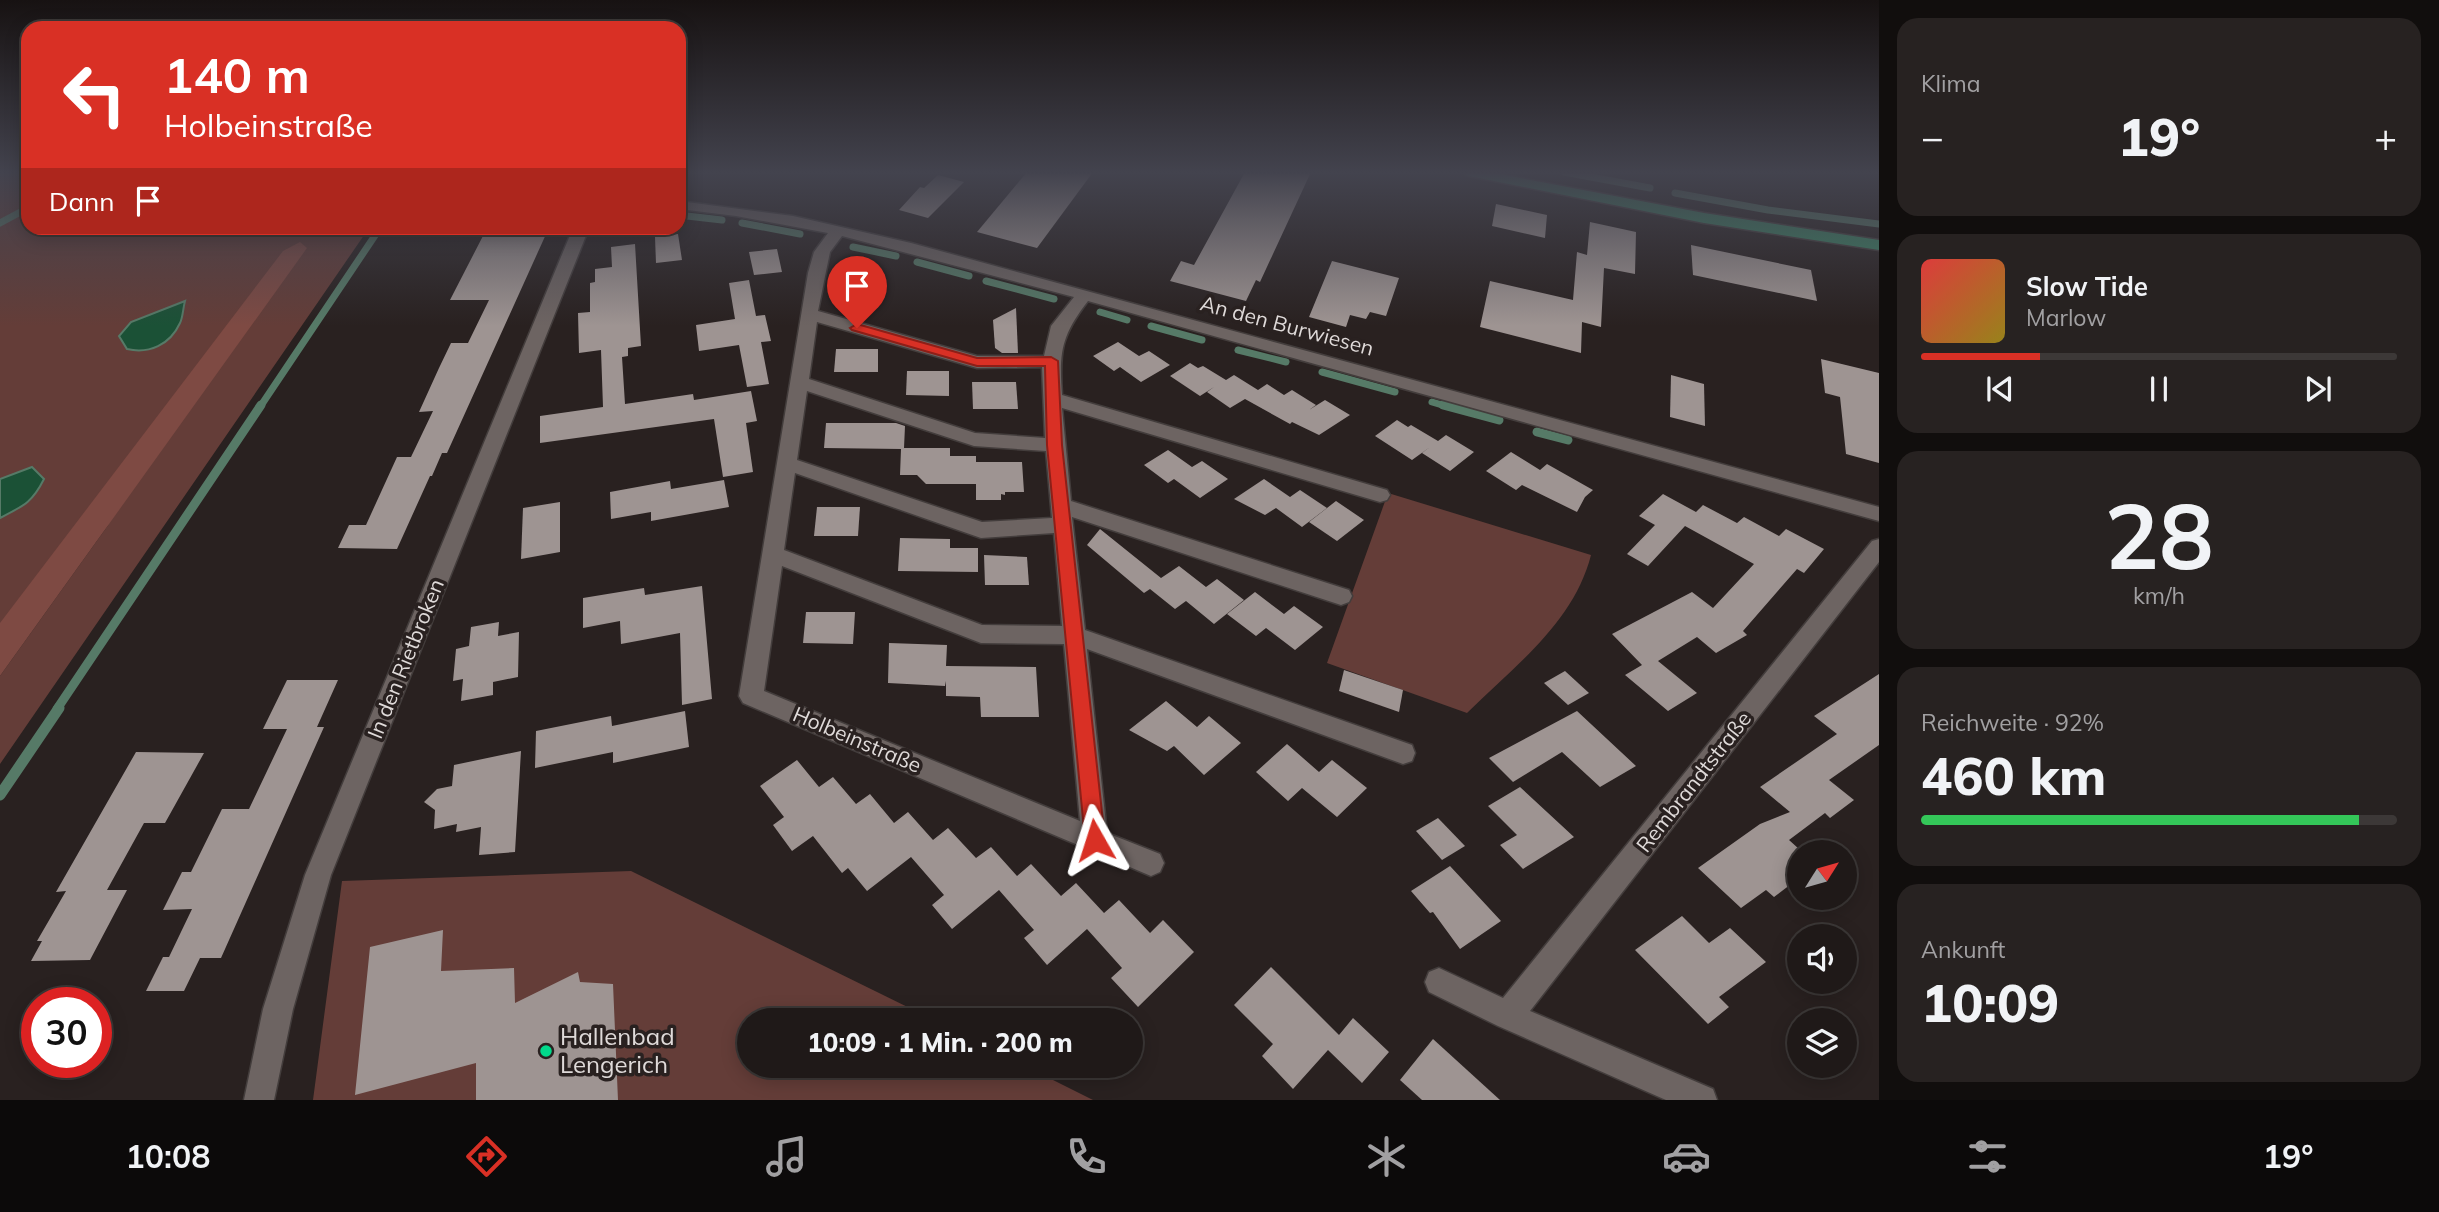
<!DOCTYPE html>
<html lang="de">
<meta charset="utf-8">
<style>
:root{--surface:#1f1918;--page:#272221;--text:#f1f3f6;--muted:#a1a0a2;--line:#3c3837;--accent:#d93025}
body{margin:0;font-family:Mulish,sans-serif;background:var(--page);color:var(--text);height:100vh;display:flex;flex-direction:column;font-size:26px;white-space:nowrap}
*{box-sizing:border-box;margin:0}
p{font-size:23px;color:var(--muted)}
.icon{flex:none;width:38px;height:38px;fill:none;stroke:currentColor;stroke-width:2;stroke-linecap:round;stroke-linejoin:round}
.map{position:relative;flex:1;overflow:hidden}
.side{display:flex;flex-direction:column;gap:18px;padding:18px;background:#110e0d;width:560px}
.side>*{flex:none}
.banner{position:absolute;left:21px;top:21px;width:665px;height:214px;border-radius:21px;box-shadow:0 4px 18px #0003,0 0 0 2px var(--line);background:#d93025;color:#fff;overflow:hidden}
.needle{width:46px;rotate:53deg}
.controls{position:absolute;left:1787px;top:840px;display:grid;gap:14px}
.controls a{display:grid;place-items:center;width:70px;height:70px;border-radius:50%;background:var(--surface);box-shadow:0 4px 18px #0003,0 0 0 2px var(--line);font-size:35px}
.speed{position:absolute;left:21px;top:987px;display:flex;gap:14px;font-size:35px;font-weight:700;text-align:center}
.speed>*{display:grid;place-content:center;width:91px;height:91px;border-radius:50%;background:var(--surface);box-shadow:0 4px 18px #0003,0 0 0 2px var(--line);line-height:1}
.speed .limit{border:10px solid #d22;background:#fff;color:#111}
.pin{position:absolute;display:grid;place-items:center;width:60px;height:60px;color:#fff;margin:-72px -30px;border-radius:50% 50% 50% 0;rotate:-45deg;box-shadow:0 0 7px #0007}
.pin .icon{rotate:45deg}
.me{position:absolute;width:77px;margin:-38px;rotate:354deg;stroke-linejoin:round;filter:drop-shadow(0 0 5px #0008)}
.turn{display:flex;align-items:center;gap:24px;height:147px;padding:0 28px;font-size:32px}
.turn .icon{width:91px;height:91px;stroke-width:2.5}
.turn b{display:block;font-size:49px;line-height:60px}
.then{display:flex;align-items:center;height:66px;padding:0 28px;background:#0003;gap:14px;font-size:26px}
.big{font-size:52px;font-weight:800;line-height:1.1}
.side .card{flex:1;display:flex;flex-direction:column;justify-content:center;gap:10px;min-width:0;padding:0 24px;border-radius:21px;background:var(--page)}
.side .dial{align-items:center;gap:0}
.dial b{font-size:91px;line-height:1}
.song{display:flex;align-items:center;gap:21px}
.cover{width:84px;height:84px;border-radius:10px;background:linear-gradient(135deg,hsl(0 70% 55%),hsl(50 70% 35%))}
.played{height:7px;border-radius:4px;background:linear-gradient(90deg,var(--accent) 25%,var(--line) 25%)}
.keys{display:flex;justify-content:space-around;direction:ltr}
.heat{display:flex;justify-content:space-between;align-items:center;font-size:38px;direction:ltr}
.charge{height:10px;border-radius:5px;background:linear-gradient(90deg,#34c759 92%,var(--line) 0)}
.trip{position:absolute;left:737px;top:1008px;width:406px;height:70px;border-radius:35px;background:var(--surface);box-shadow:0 4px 18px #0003,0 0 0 2px var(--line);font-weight:800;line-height:70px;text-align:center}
.tabs{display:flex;height:112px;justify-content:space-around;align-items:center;background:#0c0a0a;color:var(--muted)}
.tabs .icon{width:49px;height:49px}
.tabs .selected{color:var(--accent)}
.tabs b{font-size:32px;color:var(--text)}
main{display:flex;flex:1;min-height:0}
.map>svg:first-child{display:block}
.green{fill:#643d38}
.forest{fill:#7e4a43}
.water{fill:#1b5136;stroke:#567a67;stroke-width:2}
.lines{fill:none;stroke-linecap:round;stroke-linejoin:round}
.stream-far2{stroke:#567a67;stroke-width:7}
.stream-far1{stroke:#567a67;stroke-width:9}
.stream{stroke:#567a67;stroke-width:11}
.building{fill:#9e9492}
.minor-casing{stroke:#433d3c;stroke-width:3}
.major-casing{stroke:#433d3c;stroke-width:3}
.minor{fill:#6d6462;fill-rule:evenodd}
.major{fill:#3b8765;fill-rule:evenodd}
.route{fill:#d93025;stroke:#8d1f18;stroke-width:2}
.poi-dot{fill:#02d98b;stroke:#292120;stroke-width:2.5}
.labels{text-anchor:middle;stroke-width:7;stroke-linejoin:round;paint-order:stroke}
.street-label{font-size:21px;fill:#dfdad9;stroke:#292120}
.near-poi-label{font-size:24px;fill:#dfdad9;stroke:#292120;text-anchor:start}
</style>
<main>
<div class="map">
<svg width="1879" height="1100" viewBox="0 0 1879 1100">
<rect width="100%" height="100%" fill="#292120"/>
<g class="green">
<polygon points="0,172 28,172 28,228 369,228 0,764 0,676 109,524 0,657"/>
<path d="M1388,493L1591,555C1574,622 1515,666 1467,713L1327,663Z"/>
<polygon points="631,871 934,1020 749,1020 749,1066 1025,1066 1093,1100 313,1100 342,881"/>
</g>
<polygon class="forest" points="300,242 307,248 0,676 0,623 283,251"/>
<g class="water">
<path d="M185,301C183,308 183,317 180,323C170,345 149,354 127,349L119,336L131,322Z"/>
<path d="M32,467L44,479C32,503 23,506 0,518V479Z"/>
</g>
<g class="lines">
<g class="stream-far2">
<polyline points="1564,172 1650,188"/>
<polyline points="1675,193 1768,210 1879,224"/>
<polyline points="687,216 722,220"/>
<polyline points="0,223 28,208"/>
<polyline points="742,223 800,234"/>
<polyline points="853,247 896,256"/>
<polyline points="917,262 969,276"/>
<polyline points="986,281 1054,299"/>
<polyline points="1100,312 1127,320"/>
<polyline points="1151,326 1202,340"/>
<polyline points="1238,350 1286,362"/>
<polyline points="1322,372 1395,392"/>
<polyline points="1432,402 1449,407"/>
<polyline points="260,407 380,228"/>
</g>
<g class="stream-far1">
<polyline points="1443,405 1499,420"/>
<polyline points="1537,432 1568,440"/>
<polyline points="57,709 261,405"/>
</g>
<polyline class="stream" points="0,795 59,708"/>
</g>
<g class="building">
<polygon points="1027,172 1093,172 1037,248 977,232"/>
<polygon points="1245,172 1311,172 1260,282 1256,280 1246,301 1170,281 1181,261 1194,265"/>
<polygon points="938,175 964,182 928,218 899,210 920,187 924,188"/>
<polygon points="1496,204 1547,215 1545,238 1492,226"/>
<polygon points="1590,222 1636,232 1635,274 1604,268 1601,327 1582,322 1581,353 1480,327 1490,281 1573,300 1577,252 1587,255"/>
<polygon points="485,232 547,232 447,453 442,453 432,476 430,476 397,549 338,548 349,525 366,525 397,457 411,457 433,411 419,412 439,368 451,343 468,343 489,300 450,300"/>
<polygon points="678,234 682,260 656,263 655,237"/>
<polygon points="635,244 641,346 628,348 628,356 622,357 625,404 693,394 694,400 751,391 757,421 746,423 753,472 723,477 714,419 540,443 540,416 603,407 601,350 579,353 578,313 590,312 590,283 595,282 595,269 612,267 611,247"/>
<polygon points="1691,245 1811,270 1817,301 1693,275"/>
<polygon points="777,249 782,272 754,275 749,252"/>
<polygon points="1332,261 1399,278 1386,316 1370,312 1366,319 1350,315 1346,327 1309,317"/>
<polygon points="749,280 756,316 765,315 771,341 761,342 769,384 747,387 739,345 699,351 696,325 735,319 729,283"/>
<polygon points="1016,308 1018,353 1002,353 995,348 993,320"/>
<polygon points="1118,342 1139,356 1149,351 1170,365 1141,382 1120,367 1114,371 1093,356"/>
<polygon points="836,349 878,349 878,372 834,372"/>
<polygon points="1821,359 1879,373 1879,463 1846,454 1840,397 1825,393"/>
<polygon points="1190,363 1198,368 1203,366 1226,380 1234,375 1258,390 1267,384 1284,395 1292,390 1316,405 1309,410 1325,400 1350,415 1319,435 1292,422 1290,424 1245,399 1230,408 1207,392 1214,387 1200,396 1170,376"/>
<polygon points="907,371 949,371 949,396 906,395"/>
<polygon points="1671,375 1704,384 1705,426 1670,417"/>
<polygon points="972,382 1016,382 1018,409 973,409"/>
<polygon points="1397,420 1408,427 1411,425 1438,441 1446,435 1474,452 1450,471 1422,453 1430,447 1412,460 1375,436"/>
<polygon points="826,423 896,423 905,426 904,448 950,448 950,456 976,456 976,462 1022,462 1024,492 1005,492 1005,495 1001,494 1001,500 976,500 976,484 926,484 917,475 900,475 901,449 824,448"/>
<polygon points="1168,450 1192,467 1202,461 1228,479 1200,498 1174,479 1168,483 1144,465"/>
<polygon points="1511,452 1540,470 1547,464 1593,490 1585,497 1577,512 1522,485 1516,490 1486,471"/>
<polygon points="1264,479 1290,497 1300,490 1327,508 1302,527 1276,508 1265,515 1234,499"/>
<polygon points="724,480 729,507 651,521 651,512 611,519 610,492 670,481 671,489"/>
<polygon points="1663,494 1696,512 1703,505 1737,523 1744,517 1779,536 1786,529 1824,549 1804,573 1797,569 1743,631 1747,635 1716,653 1697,637 1658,661 1697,693 1668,711 1625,675 1642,665 1612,634 1692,592 1713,608 1754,564 1685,526 1648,566 1627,554 1655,525 1639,516"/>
<polygon points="1336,501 1364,520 1337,541 1309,522"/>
<polygon points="560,502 560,552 521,559 523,508"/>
<polygon points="817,507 860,507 858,536 814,536"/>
<polygon points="1100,529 1161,578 1179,566 1206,587 1217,579 1244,600 1214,624 1186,601 1175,609 1150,589 1144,593 1087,545"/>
<polygon points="900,538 950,539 950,548 978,548 978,572 898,571"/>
<polygon points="984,555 1027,557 1029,585 985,585"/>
<polygon points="702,586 712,699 682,705 680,633 621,644 620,621 583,628 583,598 644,588 645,595"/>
<polygon points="1255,592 1284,614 1294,606 1323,627 1295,650 1266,628 1256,636 1227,614"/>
<polygon points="806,612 855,612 853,644 803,643"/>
<polygon points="499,622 498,636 519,632 518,677 493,682 493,695 461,701 463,679 453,681 456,649 469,646 471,627"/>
<polygon points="889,643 947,645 946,666 1036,667 1039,717 981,717 980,697 946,696 946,681 945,686 888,683"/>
<polygon points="1344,670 1403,690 1399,712 1339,691"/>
<polygon points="1565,671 1589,693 1568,705 1544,683"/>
<polygon points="1879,674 1879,745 1829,780 1854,800 1830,818 1825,813 1789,840 1799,849 1799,878 1774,897 1766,890 1741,908 1698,868 1760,824 1790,812 1760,787 1837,734 1814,716"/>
<polygon points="287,680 338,680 317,727 324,727 221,958 200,958 184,991 146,991 163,957 169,957 192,909 163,910 182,872 191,872 222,809 249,809 287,729 263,729"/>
<polygon points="1166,701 1197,727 1209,716 1241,743 1204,775 1174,746 1167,751 1129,730"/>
<polygon points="685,711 689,747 613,763 613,752 535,768 536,731 611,716 612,726"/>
<polygon points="1577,711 1636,766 1600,787 1562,752 1513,782 1489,758"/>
<polygon points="1287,744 1319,772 1332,760 1367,788 1337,817 1302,788 1288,801 1256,772"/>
<polygon points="521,751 515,852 479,855 481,827 456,832 457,824 434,829 435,810 424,802 437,789 452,786 454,765"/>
<polygon points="136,752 204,753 165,823 144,823 107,890 127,890 90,960 31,961 42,941 37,941 66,891 56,892"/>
<polygon points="797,760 819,787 833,777 856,804 870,794 894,823 908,812 933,840 948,828 976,858 991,847 1017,876 1031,864 1061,896 1076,883 1104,913 1119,900 1150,933 1163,920 1194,952 1138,1007 1111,978 1122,968 1087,929 1047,965 1024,938 1034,930 999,890 952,929 932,905 944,895 911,857 867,891 848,868 842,873 813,836 792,851 773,825 784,817 760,786"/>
<polygon points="1520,787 1574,837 1523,869 1500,845 1517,835 1488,806"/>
<polygon points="1438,818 1465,846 1442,860 1416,831"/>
<polygon points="1450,866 1501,921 1460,949 1433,912 1430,913 1411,891"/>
<polygon points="1682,916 1709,943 1730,928 1766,962 1719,997 1729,1007 1708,1024 1635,950"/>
<polygon points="443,930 441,971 514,968 515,1003 578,972 580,982 613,984 618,1100 476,1100 476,1063 355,1095 370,947"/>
<polygon points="1271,967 1339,1035 1353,1018 1389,1052 1362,1083 1328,1050 1293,1089 1262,1056 1273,1044 1234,1005"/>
<polygon points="1433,1039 1500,1100 1422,1100 1400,1080"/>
</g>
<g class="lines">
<g class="minor-casing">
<g id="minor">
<path d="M679,201L793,216L911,243L1879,507V521L1088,301C1061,336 1059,352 1062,395L1387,490L1390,495L1387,500L1380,502L1062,408L1071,501L1349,590L1352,596L1349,602L1341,605L1072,517L1085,630L1412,745L1415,753L1412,761L1403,764L1087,649L1107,833L1160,854L1164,863L1160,872L1151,876L743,703L739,696L808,273L814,252L828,233L736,216L679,209ZM842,236L1074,297L1051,326L1044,356H977L818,311L830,252ZM817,322L977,368L1042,367L1045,438L975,433L809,379ZM807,391L974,446L1046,451L1052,518L982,522L797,460ZM795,473L981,538L1054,533L1062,626L982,625L784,550ZM782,566L981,643L1064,644L1080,821L764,691Z"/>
<polygon points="573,228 589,228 331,875 293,1009 274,1100 244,1100 263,1009 305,875"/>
<polygon points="1879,539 1879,562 1530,1011 1713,1089 1717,1100 1666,1100 1498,1026 1429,992 1425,982 1429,972 1439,968 1503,998 1872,541"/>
</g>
</g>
<g class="major-casing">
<polygon id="major" points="1462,172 1489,172 1704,213 1879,240 1879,250 1704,223 1469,176"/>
</g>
<use href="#minor" class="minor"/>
<use href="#major" class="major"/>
</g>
<linearGradient id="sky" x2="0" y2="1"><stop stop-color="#171212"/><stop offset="0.53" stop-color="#43434e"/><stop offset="1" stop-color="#43434e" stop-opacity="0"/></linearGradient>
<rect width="1879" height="326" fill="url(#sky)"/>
<polygon class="route" points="857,324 977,358 1051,357 1058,361 1062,445 1105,840 1102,847 1095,850 1088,847 1085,840 1047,445 1045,366 977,366 852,330 850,328"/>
<circle class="poi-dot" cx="546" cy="1051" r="7"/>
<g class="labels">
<g class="street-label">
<text transform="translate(1287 326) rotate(15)" y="7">An den Burwiesen</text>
<text transform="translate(406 659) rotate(-68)" y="7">In den Rietbroken</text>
<text transform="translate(857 740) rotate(23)" y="7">Holbeinstraße</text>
<text transform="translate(1694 782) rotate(-52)" y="7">Rembrandtstraße</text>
</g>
<g class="near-poi-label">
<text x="560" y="1045">Hallenbad<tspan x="560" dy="28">Lengerich</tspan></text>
</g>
</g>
</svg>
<div class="controls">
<a><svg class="needle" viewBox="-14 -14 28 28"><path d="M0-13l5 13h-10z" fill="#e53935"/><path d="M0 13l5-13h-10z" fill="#a1a0a2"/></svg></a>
<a><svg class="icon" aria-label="sound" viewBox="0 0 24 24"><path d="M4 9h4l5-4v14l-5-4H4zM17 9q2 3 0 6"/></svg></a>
<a><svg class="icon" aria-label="layers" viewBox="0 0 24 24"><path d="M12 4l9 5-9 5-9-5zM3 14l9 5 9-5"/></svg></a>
</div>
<div class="speed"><div class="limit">30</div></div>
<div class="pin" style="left:857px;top:328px;background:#d93025"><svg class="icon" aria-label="arrive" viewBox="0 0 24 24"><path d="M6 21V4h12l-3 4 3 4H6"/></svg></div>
<svg class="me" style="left:1095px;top:840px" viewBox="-20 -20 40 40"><path d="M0-17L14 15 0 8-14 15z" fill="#d93025" stroke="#fff" stroke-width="4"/></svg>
<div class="trip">10:09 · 1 Min. · 200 m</div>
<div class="banner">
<div class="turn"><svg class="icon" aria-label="left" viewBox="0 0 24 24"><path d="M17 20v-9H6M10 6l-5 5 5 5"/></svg><div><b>140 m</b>Holbeinstraße</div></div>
<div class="then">Dann<svg class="icon" aria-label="arrive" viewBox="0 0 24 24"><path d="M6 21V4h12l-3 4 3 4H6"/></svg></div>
</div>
</div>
<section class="side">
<div class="card"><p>Klima</p>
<div class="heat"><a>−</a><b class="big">19°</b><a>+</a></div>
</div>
<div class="card">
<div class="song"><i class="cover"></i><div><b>Slow Tide</b><p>Marlow</p></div></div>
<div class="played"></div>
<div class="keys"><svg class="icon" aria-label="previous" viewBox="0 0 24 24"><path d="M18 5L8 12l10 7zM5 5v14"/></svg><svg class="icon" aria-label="pause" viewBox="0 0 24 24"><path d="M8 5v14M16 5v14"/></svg><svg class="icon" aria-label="next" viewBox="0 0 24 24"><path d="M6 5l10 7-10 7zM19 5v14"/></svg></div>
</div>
<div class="card dial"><b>28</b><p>km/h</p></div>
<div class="card"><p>Reichweite · 92%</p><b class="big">460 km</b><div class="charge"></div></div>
<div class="card"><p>Ankunft</p><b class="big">10:09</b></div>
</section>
</main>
<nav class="tabs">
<b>10:08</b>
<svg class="icon selected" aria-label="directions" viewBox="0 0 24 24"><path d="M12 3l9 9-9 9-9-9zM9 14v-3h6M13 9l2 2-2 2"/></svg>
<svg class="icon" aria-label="music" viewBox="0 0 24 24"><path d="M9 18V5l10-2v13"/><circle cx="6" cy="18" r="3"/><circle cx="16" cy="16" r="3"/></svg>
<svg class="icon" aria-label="phone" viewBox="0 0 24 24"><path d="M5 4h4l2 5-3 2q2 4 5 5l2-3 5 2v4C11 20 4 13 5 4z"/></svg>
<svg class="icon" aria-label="climate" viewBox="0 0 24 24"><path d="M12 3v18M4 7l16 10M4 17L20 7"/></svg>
<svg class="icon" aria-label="car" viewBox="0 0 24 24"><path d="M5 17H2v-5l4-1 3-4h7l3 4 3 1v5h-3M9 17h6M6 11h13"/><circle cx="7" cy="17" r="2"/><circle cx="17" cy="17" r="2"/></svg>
<svg class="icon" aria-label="filters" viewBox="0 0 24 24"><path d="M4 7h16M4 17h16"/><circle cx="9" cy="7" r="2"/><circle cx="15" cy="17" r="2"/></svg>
<b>19°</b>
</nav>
